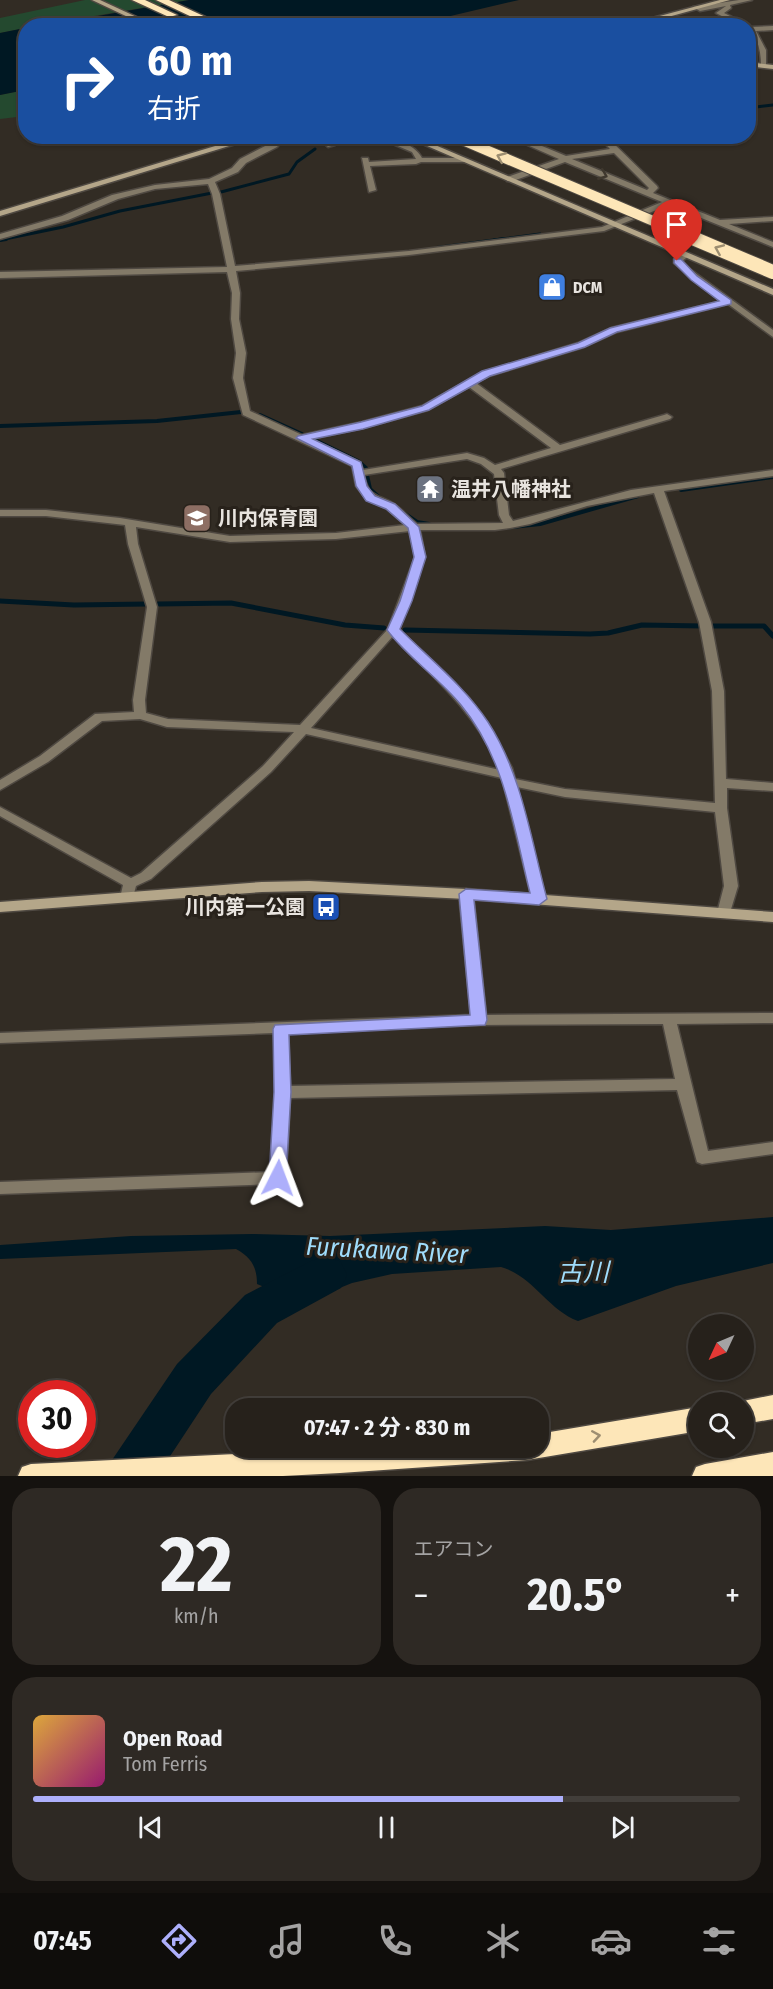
<!DOCTYPE html>
<html lang="ja">
<meta charset="utf-8">
<style>
:root{--surface:#26211b;--page:#2e2924;--text:#f1f3f6;--muted:#a4a3a3;--line:#423e3a;--accent:#adaffb}
body{margin:0;font-family:"Fira Sans Condensed","Noto Sans JP",sans-serif;background:var(--page);color:var(--text);height:100vh;display:flex;flex-direction:column;font-size:22px;white-space:nowrap}
*{box-sizing:border-box;margin:0}
p{font-size:20px;color:var(--muted)}
.icon{flex:none;width:33px;height:33px;fill:none;stroke:currentColor;stroke-width:2;stroke-linecap:round;stroke-linejoin:round}
.map{position:relative;height:1476px;overflow:hidden}
.side{display:flex;flex-direction:column;gap:12px;padding:12px;background:#15120f;flex:1}
.side>*{flex:none}
.hud{position:absolute;left:18px;top:18px;width:738px;height:126px;border-radius:24px;box-shadow:0 2px 4px #0004,0 0 0 2px var(--line);background:#1a4fa0;color:#fff;overflow:hidden}
.needle{width:39px;rotate:226deg}
.tools{position:absolute;left:688px;top:1314px;display:grid;gap:12px}
.tools a{display:grid;place-items:center;width:66px;height:66px;border-radius:50%;background:var(--surface);box-shadow:0 2px 4px #0004,0 0 0 2px var(--line);font-size:30px}
.speed{position:absolute;left:18px;top:1380px;display:flex;gap:12px;font-size:30px;font-weight:700;text-align:center}
.speed>*{display:grid;place-content:center;width:78px;height:78px;border-radius:50%;background:var(--surface);box-shadow:0 2px 4px #0004,0 0 0 2px var(--line);line-height:1}
.speed .limit{border:9px solid #d22;background:#fff;color:#111}
.pin{position:absolute;display:grid;place-items:center;width:51px;height:51px;color:#fff;margin:-62px -26px;border-radius:50% 50% 50% 0;rotate:-45deg;box-shadow:0 0 6px #0007}
.pin .icon{rotate:45deg}
.me{position:absolute;width:66px;margin:-33px;rotate:3deg;stroke-linejoin:round;filter:drop-shadow(0 0 4px #0008)}
.turn{display:flex;align-items:center;gap:21px;height:126px;padding:0 30px;font-size:27px}
.turn .icon{width:78px;height:78px;stroke-width:2.5}
.turn b{display:block;font-size:42px;line-height:51px}
.big{font-size:45px;font-weight:700;line-height:1.1}
.side .widget{flex:1;display:flex;flex-direction:column;justify-content:center;gap:9px;min-width:0;padding:0 21px;border-radius:24px;background:var(--page)}
.side .dial{align-items:center;gap:0}
.dial b{font-size:78px;line-height:1}
.song{display:flex;align-items:center;gap:18px}
.cover{width:72px;height:72px;border-radius:9px;background:linear-gradient(135deg,hsl(40 70% 55%),hsl(320 70% 35%))}
.played{height:6px;border-radius:3px;background:linear-gradient(90deg,var(--accent) 75%,var(--line) 75%)}
.keys{display:flex;justify-content:space-around;direction:ltr}
.heat{display:flex;justify-content:space-between;align-items:center;font-size:33px;direction:ltr}
.side .tiles{flex:1;display:grid;gap:12px;grid-template-columns:1fr 1fr}
.widget:last-child{grid-column:span 2}
.trip{position:absolute;left:225px;top:1398px;width:324px;height:60px;border-radius:24px;background:var(--surface);box-shadow:0 2px 4px #0004,0 0 0 2px var(--line);font-weight:700;line-height:60px;text-align:center}
.menu{display:flex;height:96px;justify-content:space-around;align-items:center;background:#0f0d0b;color:var(--muted)}
.menu .icon{width:42px;height:42px}
.menu .active{color:var(--accent)}
.menu b{font-size:27px;color:var(--text)}
.map>svg:first-child{display:block}
.green{fill:#24492f}
.water{fill:#001823}
.lines{fill:none;stroke-linecap:round;stroke-linejoin:round}
.stream-far2{stroke:#001823;stroke-width:3}
.stream-far1{stroke:#001823;stroke-width:4}
.stream{stroke:#001823;stroke-width:5}
.river{fill:#001823;fill-rule:evenodd}
.street-casing{stroke:#4f4942;stroke-width:3}
.secondary-casing{stroke:#4f4942;stroke-width:3}
.highway-casing{stroke:#4f4942;stroke-width:3}
.street{fill:#837a68;fill-rule:evenodd}
.secondary{fill:#b4a689;fill-rule:evenodd}
.highway{fill:#fde6b8;fill-rule:evenodd}
.highway-bridge-far1-casing{stroke:#4f4942;stroke-width:12;stroke-linecap:butt}
.highway-bridge-casing{stroke:#4f4942;stroke-width:16;stroke-linecap:butt}
.highway-bridge-far1{stroke:#fde6b8;stroke-width:10}
.highway-bridge{stroke:#fde6b8;stroke-width:14}
.oneway{stroke:#9d8e71}
.oneway2{stroke:#3f382e}
.route{fill:#adaffb;stroke:#7072a3;stroke-width:1.5}
.labels{text-anchor:middle;stroke-width:6;stroke-linejoin:round;paint-order:stroke}
.far-poi-label{font-size:16px;font-weight:bold;fill:#e8e4df;stroke:#28221b;text-anchor:start}
.poi-label{font-size:20px;font-weight:bold;fill:#e8e4df;stroke:#28221b;text-anchor:start}
.near-water-label{font-size:26px;font-style:italic;fill:#9fdcfb;stroke:#28221b}
</style>
<div class="map">
<svg width="773" height="1476" viewBox="0 0 773 1476">
<rect width="100%" height="100%" fill="#322c24"/>
<g class="green">
<polygon points="85,0 189,0 41,25 26,26 25,28 0,33 0,18"/>
<polygon points="25,90 25,116 0,119 0,95"/>
</g>
<g class="water">
<polygon points="189,0 519,0 408,26 41,26"/>
<polygon points="25,28 25,90 0,95 0,33"/>
<path d="M773,1217V1263L676,1286L578,1321C548,1310 533,1276 501,1267L392,1274L352,1283L303,1303L257,1284C257,1267 251,1257 236,1249L0,1259V1245L131,1236L252,1234L330,1236L545,1226L611,1230Z"/>
</g>
<g class="lines">
<g class="stream-far2">
<polyline points="748,108 773,105"/>
<polyline points="333,143 381,141"/>
<polyline points="221,192 289,174 297,162 315,149"/>
<polyline points="0,240 63,227 120,211 212,193"/>
<polyline points="494,240 540,234"/>
</g>
<g class="stream-far1">
<polyline points="0,240 6,239"/>
<polyline points="437,248 505,239"/>
<polyline points="260,415 302,434"/>
<polyline points="0,426 157,421 241,412"/>
<polyline points="311,438 358,461 366,468"/>
<polyline points="367,475 370,489 380,498"/>
<polyline points="681,490 773,477"/>
<polyline points="388,502 417,522 429,524"/>
<polyline points="503,528 540,524 638,496"/>
</g>
<g class="stream">
<polyline points="0,601 74,605 147,604"/>
<polyline points="158,604 231,603 345,625 384,628"/>
<polyline points="711,626 764,626 773,636"/>
<polyline points="405,630 590,634 608,633 642,625 703,626"/>
</g>
<polygon class="river" points="325,1256 341,1262 347,1275 341,1288 277,1323 211,1394 157,1476 105,1476 112,1460 177,1364 245,1295 309,1262"/>
<g class="street-casing">
<g id="street">
<path d="M739,0H752L730,5L731,8L724,13L752,27L773,26V30L756,31L766,50V67L761,66C761,57 760,48 756,39C752,33 749,33 748,26H741L716,13L726,6L700,11L693,7Z"/>
<polygon points="249,136 261,136 245,141 245,137"/>
<path d="M278,136H286L277,147L246,163L238,172L215,182L220,194L235,266L409,251L602,227L662,202L565,162L513,181H507V177L559,159L507,136H518L566,156L610,149L598,136H606L657,186L658,188L653,193L720,220L773,217V221L729,224L773,242V247L669,205L604,231L409,255L236,271L240,293L239,319L246,353L243,378L250,411L302,435L362,422L422,406L483,372L578,343L611,328L722,301L674,263V259L686,253L690,255L682,261L691,270L773,330V337L728,304L617,332L584,347L489,376L476,383L560,445L664,415L667,414L672,417L670,419L501,469L504,473L509,515L513,521L631,490L773,470V476L664,491L711,622L724,691L726,779L773,783V791L727,788V808L738,886L729,916H719L717,913L724,886L715,812L565,797L517,787L546,899L544,902H534L532,899L502,778L306,734L271,772L151,879L136,886L132,901H122L120,898L123,885L0,816V807L131,878L141,873L263,766L294,732L167,727L140,719L102,721L48,762L0,790V780L40,756L95,714L134,712L133,700L147,607L128,544L125,525L46,516H0V510H46L120,518L230,536L336,533L405,525L386,508L367,500L356,486L352,466L243,415L233,378L236,353L231,319L232,293L227,272L0,278V272L227,267L212,194L208,184L155,189L118,199L68,220L0,239V234L62,216L112,195L155,185L209,179L232,168L240,159L271,143ZM614,153L649,188L647,190L572,159ZM469,387L551,448L495,465L484,458L467,453L363,470L360,462L311,439L363,428L428,410ZM467,459L481,464L494,474L499,515L503,523L417,524C409,518 402,509 394,504C378,494 368,498 364,475ZM654,493L699,622L712,691L715,803L565,789L515,779L512,768L488,724L469,698L399,629L425,557L420,530H495L510,528L530,524L587,506ZM136,527L230,542L336,539L410,531L415,557L388,629L300,725L168,719L146,713L145,700L157,607L138,544ZM393,636C434,677 478,715 500,770L311,728Z"/>
<polygon points="316,136 324,136 335,145 328,147"/>
<path d="M374,136C390,136 414,143 422,158H464L468,160L464,162H421L416,164L370,166L376,190L369,192L362,158H368L369,162L416,159L412,152Z"/>
<path d="M466,889L471,891L473,894L486,1015L773,1013V1023L677,1024L708,1151L773,1142V1154L702,1164L697,1162L677,1090L290,1098L286,1178L283,1182L278,1184L0,1194V1182L271,1172L276,1092L274,1033L0,1043V1033L471,1015L459,894L461,891ZM663,1024L675,1079L290,1086L288,1032L479,1025Z"/>
</g>
</g>
<g class="secondary-casing">
<g id="secondary">
<polygon points="92,0 100,0 156,26 147,26"/>
<polygon points="720,0 730,0 635,26 622,26"/>
<polygon points="748,62 773,65 773,69 748,66"/>
<polygon points="404,136 414,136 773,289 773,295"/>
<polygon points="245,137 252,139 0,216 0,211"/>
<polygon points="309,881 466,889 773,912 773,922 466,899 309,891 262,892 0,912 0,902 262,882"/>
</g>
</g>
<g class="highway-casing">
<g id="highway">
<polygon points="132,0 145,0 177,15 169,17"/>
<polygon points="156,0 169,0 225,26 211,26"/>
<polygon points="773,1395 773,1419 744,1424 744,1402 738,1402"/>
<polygon points="699,1407 699,1431 527,1460 340,1473 283,1476 18,1476 22,1467 31,1464 359,1448 538,1448 538,1434"/>
<polygon points="773,1452 773,1476 692,1476 696,1467 705,1464"/>
</g>
</g>
<use href="#street" class="street"/>
<use href="#secondary" class="secondary"/>
<use href="#highway" class="highway"/>
<g class="highway-bridge-far1-casing">
<polyline id="highway-bridge-far1" points="453,136 698,240"/>
</g>
<g class="highway-bridge-casing">
<polyline id="highway-bridge" points="695,239 773,272"/>
</g>
<use href="#highway-bridge-far1" class="highway-bridge-far1"/>
<use href="#highway-bridge" class="highway-bridge"/>
</g>
<defs><path id="oneway-chevron" d="M-2-3.5L2.5 0L-2 3.5" fill="none" stroke-width="1.6" stroke-linecap="round" stroke-linejoin="round" transform="scale(1.5)"/></defs>
<g class="oneway">
<use href="#oneway-chevron" transform="translate(501 157) rotate(-157)"/>
<use href="#oneway-chevron" transform="translate(719 249) rotate(-157)"/>
<use href="#oneway-chevron" transform="translate(596 1436) rotate(-9)"/>
</g>
<use class="oneway2" href="#oneway-chevron" transform="translate(603 175) rotate(22)"/>
<path class="route" d="M674,259H681L697,276L731,300V304L617,332L585,347L490,376L429,410L363,429L313,439L361,462L367,486L375,496L395,504L419,527L426,557L412,601L400,629C430,659 465,687 488,722C522,774 531,840 547,899L539,905L474,900L487,1020L485,1025L289,1035L291,1092L286,1178L284,1183L278,1185L271,1183L269,1178L274,1092L273,1029L275,1025L470,1015L459,894L466,889L530,893C514,829 505,758 461,705C439,678 408,658 387,630L400,601L414,557L408,528L386,509L366,501L356,486L352,466L296,438L298,436L361,422L422,406L482,371L578,343L610,328L719,301L691,280L674,263Z"/>
<defs>
<g id="shop-square" transform="scale(1.5)"><rect x="-9" y="-9" width="18" height="18" rx="4" fill="#3f7fe0" stroke="#28221b"/><path d="M-5-2.5h2.3a2.7 3.5 0 0 1 5.4 0H5L5.5 6h-11ZM-1.5-2.5h3a1.5 2.3 0 0 0-3 0Z" fill="#fff"/></g>
<g id="temple-square" transform="scale(1.5)"><rect x="-9" y="-9" width="18" height="18" rx="4" fill="#6b7280" stroke="#28221b"/><path d="M0-6L5-2H3V0L6.5 2.5H4V6H1.5V3h-3V6H-4V2.5H-6.5L-3 0V-2H-5Z" fill="#fff"/></g>
<g id="school-square" transform="scale(1.5)"><rect x="-9" y="-9" width="18" height="18" rx="4" fill="#8d6e63" stroke="#28221b"/><path d="M0-5L7-2L0 1L-7-2ZM-4 1L0 2.5L4 1V4Q0 6-4 4Z" fill="#fff"/></g>
<g id="bus-square" transform="scale(1.5)"><rect x="-9" y="-9" width="18" height="18" rx="4" fill="#1a4fb4" stroke="#28221b"/><path d="M-5-6H5V4H4V6H2V4H-2V6H-4V4H-5ZM-3.5-4V0h7V-4ZM-3.5 1.2v1.5H-2V1.2ZM2 1.2v1.5H3.5V1.2Z" fill="#fff"/></g>
</defs>
<g fill-rule="evenodd">
<use href="#shop-square" x="552" y="287"/>
<use href="#temple-square" x="430" y="489"/>
<use href="#school-square" x="197" y="518"/>
<use href="#bus-square" x="326" y="907"/>
</g>
<g class="labels">
<g class="far-poi-label">
<text x="573" y="293">DCM</text>
</g>
<g class="poi-label">
<text x="451" y="496">温井八幡神社</text>
<text x="218" y="525">川内保育園</text>
<text x="305" y="914" text-anchor="end">川内第一公園</text>
</g>
<g class="near-water-label">
<text transform="translate(387 1250) rotate(3)" y="9">Furukawa River</text>
<text x="583" y="1281">古川</text>
</g>
</g>
</svg>
<div class="tools">
<a><svg class="needle" viewBox="-14 -14 28 28"><path d="M0-13l5 13h-10z" fill="#e53935"/><path d="M0 13l5-13h-10z" fill="#a4a3a3"/></svg></a>
<a><svg class="icon" aria-label="search" viewBox="0 0 24 24"><circle cx="10" cy="10" r="6"/><path d="M15 15l6 6"/></svg></a>
</div>
<div class="speed"><div class="limit">30</div></div>
<div class="pin" style="left:677px;top:261px;background:#d93025"><svg class="icon" aria-label="arrive" viewBox="0 0 24 24"><path d="M6 21V4h12l-3 4 3 4H6"/></svg></div>
<svg class="me" style="left:278px;top:1178px" viewBox="-20 -20 40 40"><path d="M0-17L14 15 0 8-14 15z" fill="#adaffb" stroke="#fff" stroke-width="4"/></svg>
<div class="trip">07:47 · 2 分 · 830 m</div>
<div class="hud">
<div class="turn"><svg class="icon" aria-label="right" viewBox="0 0 24 24"><path d="M7 20v-9h11M14 6l5 5-5 5"/></svg><div><b>60 m</b>右折</div></div>
</div>
</div>
<section class="side">
<div class="tiles">
<div class="widget dial"><b>22</b><p>km/h</p></div>
<div class="widget"><p>エアコン</p>
<div class="heat"><a>−</a><b class="big">20.5°</b><a>+</a></div>
</div>
<div class="widget">
<div class="song"><i class="cover"></i><div><b>Open Road</b><p>Tom Ferris</p></div></div>
<div class="played"></div>
<div class="keys"><svg class="icon" aria-label="previous" viewBox="0 0 24 24"><path d="M18 5L8 12l10 7zM5 5v14"/></svg><svg class="icon" aria-label="pause" viewBox="0 0 24 24"><path d="M8 5v14M16 5v14"/></svg><svg class="icon" aria-label="next" viewBox="0 0 24 24"><path d="M6 5l10 7-10 7zM19 5v14"/></svg></div>
</div>
</div>
</section>
<nav class="menu">
<b>07:45</b>
<svg class="icon active" aria-label="directions" viewBox="0 0 24 24"><path d="M12 3l9 9-9 9-9-9zM9 14v-3h6M13 9l2 2-2 2"/></svg>
<svg class="icon" aria-label="music" viewBox="0 0 24 24"><path d="M9 18V5l10-2v13"/><circle cx="6" cy="18" r="3"/><circle cx="16" cy="16" r="3"/></svg>
<svg class="icon" aria-label="phone" viewBox="0 0 24 24"><path d="M5 4h4l2 5-3 2q2 4 5 5l2-3 5 2v4C11 20 4 13 5 4z"/></svg>
<svg class="icon" aria-label="climate" viewBox="0 0 24 24"><path d="M12 3v18M4 7l16 10M4 17L20 7"/></svg>
<svg class="icon" aria-label="car" viewBox="0 0 24 24"><path d="M5 17H2v-5l4-1 3-4h7l3 4 3 1v5h-3M9 17h6M6 11h13"/><circle cx="7" cy="17" r="2"/><circle cx="17" cy="17" r="2"/></svg>
<svg class="icon" aria-label="filters" viewBox="0 0 24 24"><path d="M4 7h16M4 17h16"/><circle cx="9" cy="7" r="2"/><circle cx="15" cy="17" r="2"/></svg>
</nav>
